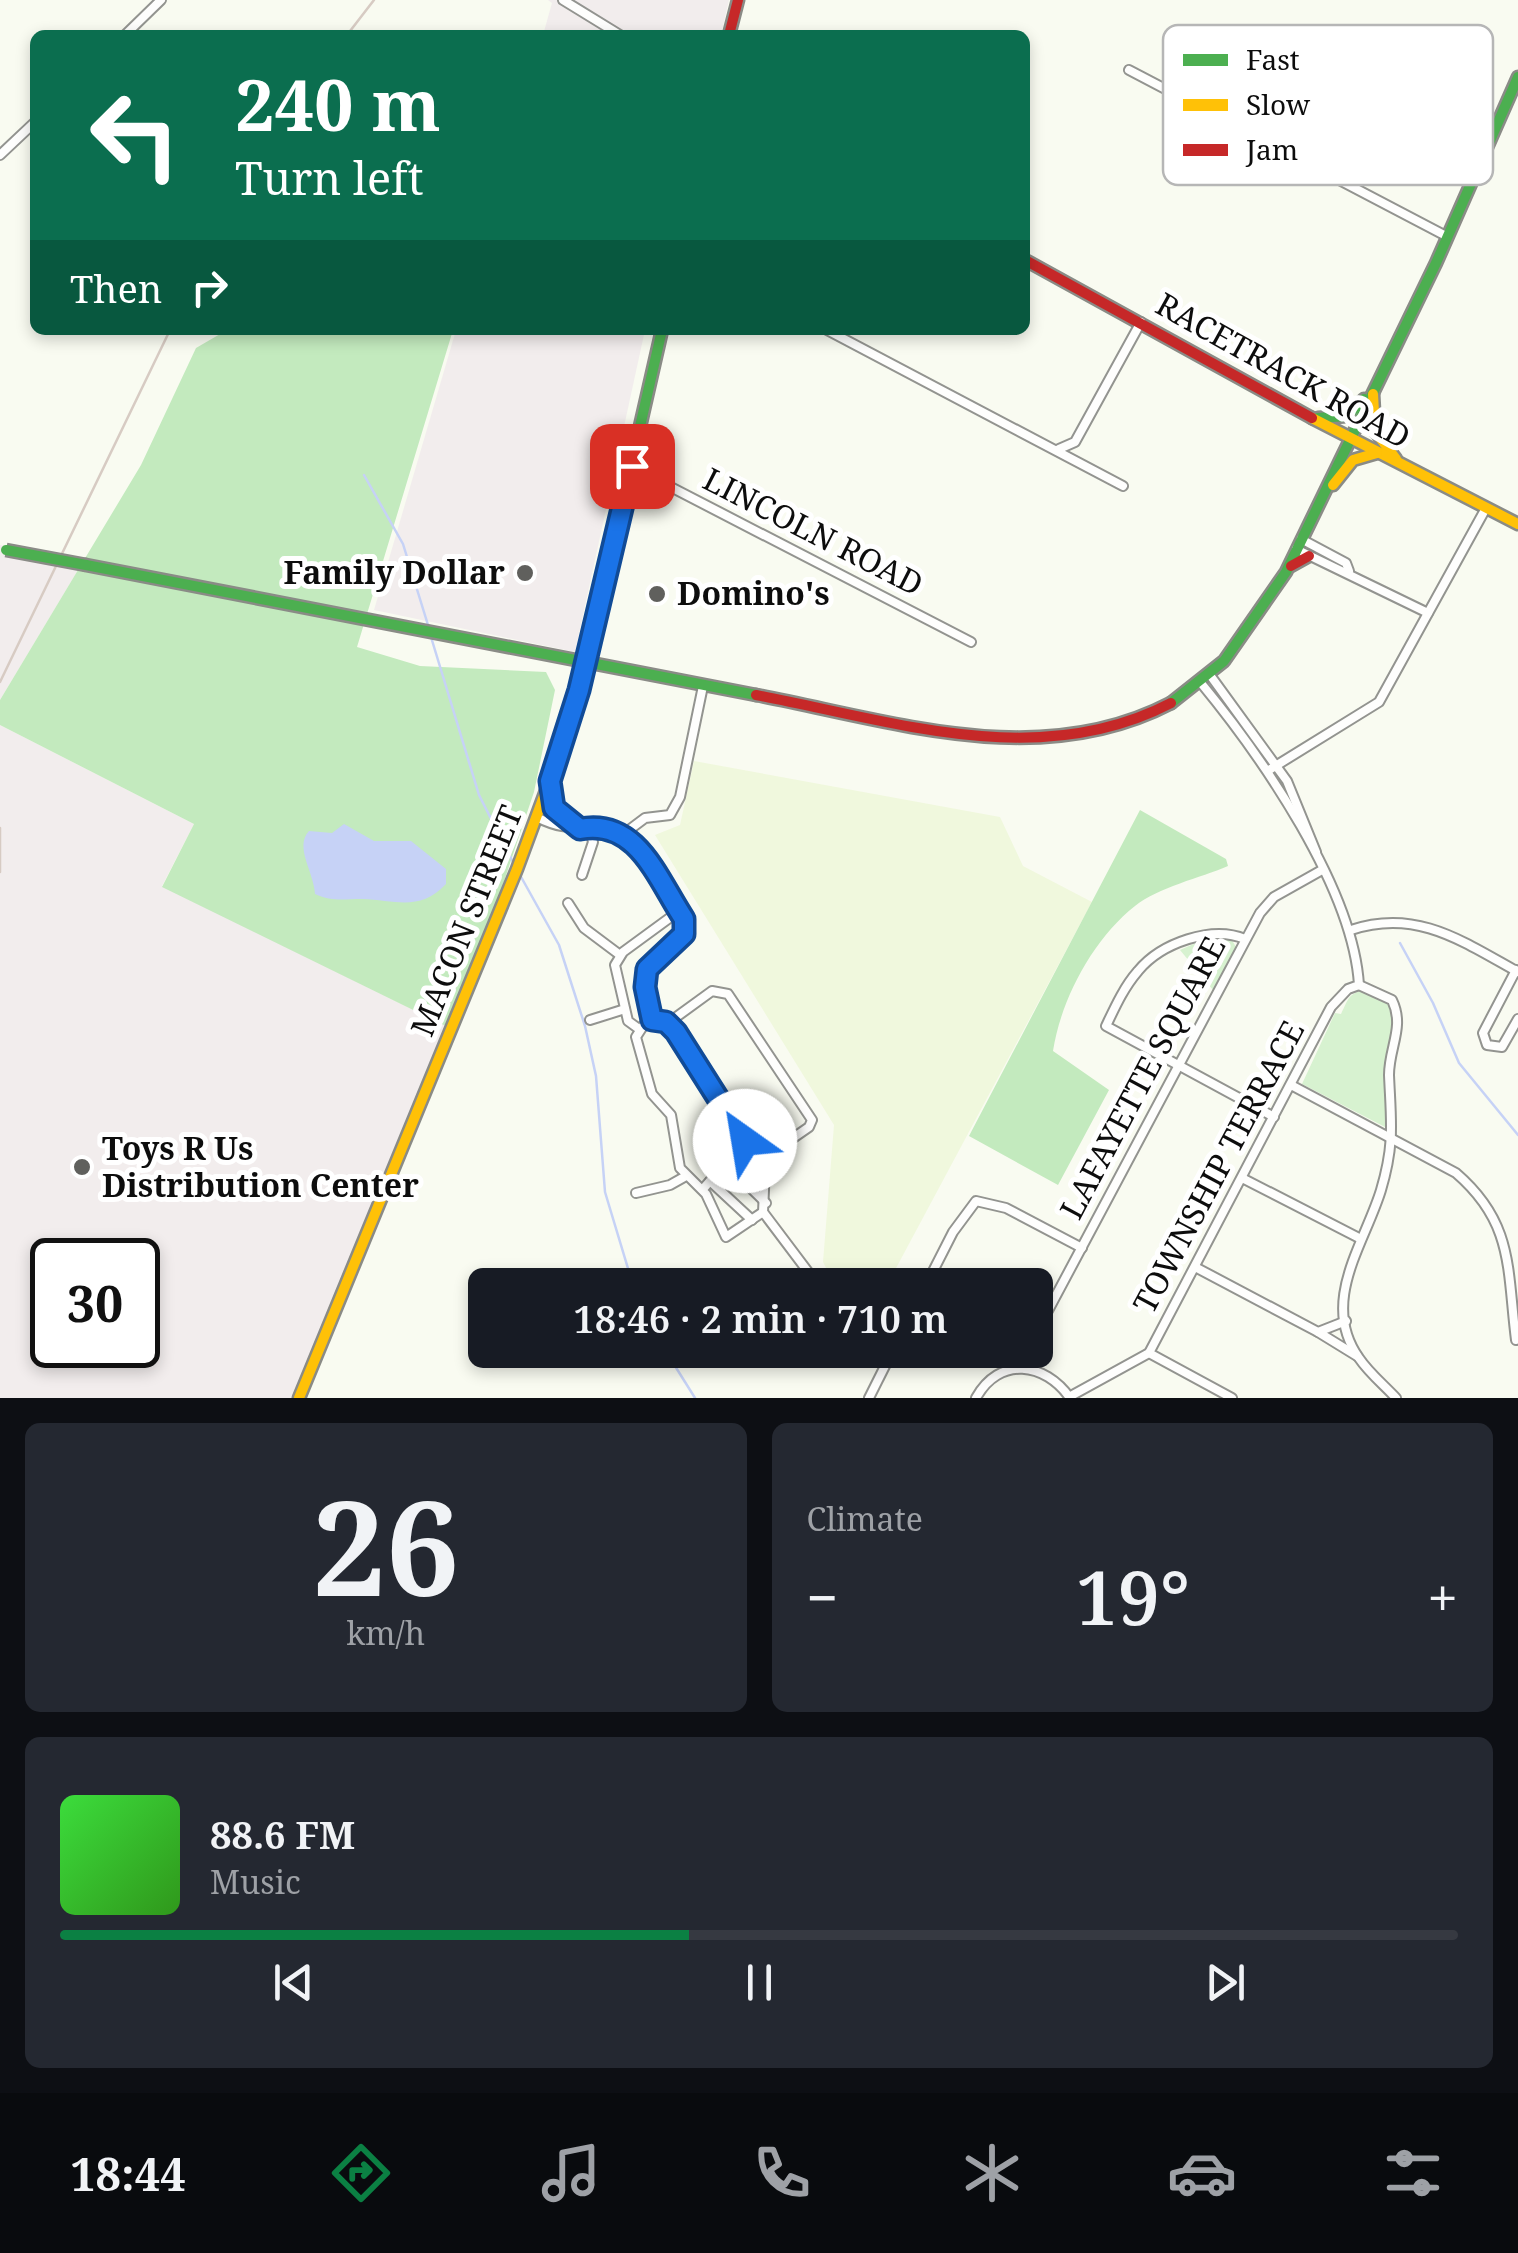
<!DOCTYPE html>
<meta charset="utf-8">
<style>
:root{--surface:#171b24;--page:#242831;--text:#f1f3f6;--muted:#9ea1a6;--line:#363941;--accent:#0b8043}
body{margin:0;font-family:"Noto Serif",serif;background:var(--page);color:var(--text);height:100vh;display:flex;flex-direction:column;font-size:38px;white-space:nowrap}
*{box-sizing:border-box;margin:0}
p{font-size:32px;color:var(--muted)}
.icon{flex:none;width:55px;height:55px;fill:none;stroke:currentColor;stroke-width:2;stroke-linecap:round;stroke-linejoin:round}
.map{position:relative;height:1398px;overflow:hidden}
.sheet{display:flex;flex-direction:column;gap:25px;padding:25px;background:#0d0f14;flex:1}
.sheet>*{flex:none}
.top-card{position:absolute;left:30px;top:30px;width:1000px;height:305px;border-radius:15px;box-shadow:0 5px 15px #0003;background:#0b6e4f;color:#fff;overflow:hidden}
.speed{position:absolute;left:30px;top:1238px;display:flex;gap:20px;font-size:50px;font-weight:700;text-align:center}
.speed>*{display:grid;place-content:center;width:130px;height:130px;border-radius:50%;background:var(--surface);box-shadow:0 5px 15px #0003;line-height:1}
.speed .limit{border:5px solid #111;border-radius:15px;background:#fff;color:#111}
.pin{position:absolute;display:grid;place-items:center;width:85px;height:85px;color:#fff;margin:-42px;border-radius:20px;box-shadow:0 5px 15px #0006}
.me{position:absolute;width:110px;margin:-55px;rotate:328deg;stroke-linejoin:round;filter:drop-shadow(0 0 8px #0008)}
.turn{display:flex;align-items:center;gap:35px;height:210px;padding:0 40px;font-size:45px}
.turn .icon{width:130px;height:130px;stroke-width:2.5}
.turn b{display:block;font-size:70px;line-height:85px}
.then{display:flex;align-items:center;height:95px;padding:0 40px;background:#0003;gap:20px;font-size:38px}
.big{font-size:75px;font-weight:600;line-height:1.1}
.sheet .widget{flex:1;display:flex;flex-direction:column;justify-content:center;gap:15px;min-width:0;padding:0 35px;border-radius:15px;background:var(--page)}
.sheet .dial{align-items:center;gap:0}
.dial b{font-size:130px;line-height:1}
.song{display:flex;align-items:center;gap:30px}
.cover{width:120px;height:120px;border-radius:15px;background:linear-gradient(135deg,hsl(120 70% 55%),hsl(110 70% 35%))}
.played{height:10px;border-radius:5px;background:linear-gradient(90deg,var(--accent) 45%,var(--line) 45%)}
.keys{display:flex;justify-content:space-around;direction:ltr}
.heat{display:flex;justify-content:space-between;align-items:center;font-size:55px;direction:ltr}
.sheet .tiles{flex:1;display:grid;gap:25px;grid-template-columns:1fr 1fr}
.widget:last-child{grid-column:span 2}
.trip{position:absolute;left:468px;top:1268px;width:585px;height:100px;border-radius:15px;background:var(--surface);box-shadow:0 5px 15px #0003;font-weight:600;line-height:100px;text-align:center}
.tab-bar{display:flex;height:160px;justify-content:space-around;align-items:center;background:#090b0e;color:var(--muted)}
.tab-bar .icon{width:70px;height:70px}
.tab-bar .current{color:var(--accent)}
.tab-bar b{font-size:45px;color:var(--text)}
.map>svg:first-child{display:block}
.industrial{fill:#f2eded;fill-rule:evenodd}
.farmland{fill:#f0f8dd}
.green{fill:#d7f2d0}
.forest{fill:#c3eabe}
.water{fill:#c6d2f6}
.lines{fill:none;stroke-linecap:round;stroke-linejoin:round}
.stream{stroke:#c6d2f6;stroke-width:2.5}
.street-casing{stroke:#939490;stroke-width:12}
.fast-casing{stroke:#8a8b86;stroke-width:15}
.slow-casing{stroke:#8a8b86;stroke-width:15}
.jam-casing{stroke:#8a8b86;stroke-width:15}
.street{stroke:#fefefd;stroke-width:8}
.fast{stroke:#4caf50;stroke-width:10}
.slow{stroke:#ffc107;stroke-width:10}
.jam{stroke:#c62828;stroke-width:10}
.rail{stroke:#d7cbc3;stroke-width:2.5}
.fast-bridge-casing{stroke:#8a8b86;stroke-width:15;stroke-linecap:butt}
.fast-bridge{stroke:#4caf50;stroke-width:10}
.route-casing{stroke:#114b97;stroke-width:25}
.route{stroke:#1a73e8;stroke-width:18}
.poi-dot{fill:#60605d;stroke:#fff;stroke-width:4}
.labels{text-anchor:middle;stroke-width:10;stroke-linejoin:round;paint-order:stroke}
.street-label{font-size:32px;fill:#0d0d0d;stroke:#fff}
.poi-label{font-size:32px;font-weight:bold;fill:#0d0d0d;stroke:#fff;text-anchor:start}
.key{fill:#fff;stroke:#b6b6b6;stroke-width:2.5}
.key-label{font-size:28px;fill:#0d0d0d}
</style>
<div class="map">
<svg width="1518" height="1398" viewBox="0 0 1518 1398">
<rect width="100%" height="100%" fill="#f9fbf1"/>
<g class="industrial">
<polygon points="548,0 729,0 721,35 543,35 552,3"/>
<polygon points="456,330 645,330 575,652 374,610"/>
<polygon points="0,545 83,562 0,700"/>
<path d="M0,725L194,824L162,886L454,1030L299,1398H0ZM52,1260H138V1345H52Z"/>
</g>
<polygon class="farmland" points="694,761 1000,817 1023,866 1092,902 887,1285 835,1285 823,1262 834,1125 655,835 680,825"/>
<g class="green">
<polygon points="1214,935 1230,937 1236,947 1213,990 1180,950"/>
<path d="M1369,990L1390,1002L1395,1018L1389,1123L1385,1127L1302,1084L1335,1013L1341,1014C1349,998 1348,992 1369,990Z"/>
</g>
<g class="forest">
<polygon points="227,330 453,330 357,647 420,666 546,672 555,690 534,792 454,1030 162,887 194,824 0,725 0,700 141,465 196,348"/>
<path d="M1140,810L1226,859L1228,866C1200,878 1159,887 1135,906C1093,939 1061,999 1053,1051L1109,1090L1058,1185L969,1136Z"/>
</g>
<path class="water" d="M344,824L374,841H411L446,869V884C420,912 396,900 362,899C344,899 332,902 315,894C314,872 294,847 309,831L332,833Z"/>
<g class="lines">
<g class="stream">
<polyline points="364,475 403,544 428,625"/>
<polyline points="431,637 479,795 514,864"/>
<polyline points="520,875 559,945 585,1026 596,1076 605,1192 633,1285"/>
<polyline points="1400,943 1433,1003 1459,1063 1518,1135"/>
<polyline points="665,1350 695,1398"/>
</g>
<g class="street-casing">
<g id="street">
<polyline points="563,0 620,35"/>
<polyline points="125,35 161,0"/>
<polyline points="1129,70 1448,237"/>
<polyline points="0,155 35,122"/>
<polyline points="827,330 1123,486"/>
<polyline points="1059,449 1075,442 1141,322"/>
<polyline points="632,467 971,642"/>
<polyline points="1301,539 1346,563 1349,571"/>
<polyline points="1296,549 1428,613"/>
<polyline points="1210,675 1287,781 1316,852"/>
<polyline points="1269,770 1379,702 1486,508"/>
<polyline points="550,787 558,814 580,829"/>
<path d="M536,817C572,834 571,823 604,825C636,828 668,894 684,919L683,935L647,969L645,987L652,1020"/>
<polyline points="625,833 645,818 670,815 680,797 703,686"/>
<polyline points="582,875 593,842 589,827"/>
<polyline points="568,903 584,928 620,955"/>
<path d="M1351,930C1416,908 1462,941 1518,972"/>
<path d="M1245,939C1212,925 1161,943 1138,971C1124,987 1115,1007 1106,1026L1274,1117"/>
<polyline points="1516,970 1483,1033 1487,1045 1502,1047 1518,1019"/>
<path d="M1359,985L1392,1000C1405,1027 1389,1047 1389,1075C1391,1121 1395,1143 1381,1190C1365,1243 1319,1302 1359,1358C1369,1373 1384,1385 1396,1398"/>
<polyline points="590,1020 625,1009"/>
<polygon points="659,1020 676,1031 765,1168 763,1212 726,1237 706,1194 680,1168 671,1115 652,1094 636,1037 645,1023"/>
<polyline points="668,1023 712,991 728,994 812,1120 809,1127 760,1161"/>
<polyline points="639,1029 628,1021 615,965 623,952 679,911"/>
<path d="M1291,1085L1456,1173C1514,1223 1507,1269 1516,1340"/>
<polyline points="725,1163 766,1203"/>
<polyline points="1242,1178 1361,1239"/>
<polyline points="710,1181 752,1220"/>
<polyline points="703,1189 745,1141"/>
<polyline points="636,1193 670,1185 686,1176"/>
<polyline points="763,1212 818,1285"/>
<polyline points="1195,1267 1318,1332 1346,1321"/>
<polyline points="926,1285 953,1232 976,1201 1006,1208 1082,1248"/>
<polyline points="1318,1332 1357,1356"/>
<polyline points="1035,1335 1260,913 1274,897 1322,870"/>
<polyline points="798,1350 810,1350"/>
<polyline points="1149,1353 1232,1398"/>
<polyline points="1027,1367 1029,1350"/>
<path d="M1069,1397L1149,1353L1331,1007L1348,989L1359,985C1353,888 1262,757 1201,683"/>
<polyline points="869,1398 893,1350"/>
<path d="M976,1398C999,1356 1045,1362 1070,1398"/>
</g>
</g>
<g class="fast-casing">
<g id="fast">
<polyline points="1318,418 1347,416 1364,399"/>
<polyline points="86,565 756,695"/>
<polyline points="605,580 662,330"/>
<polyline points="1171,703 1224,661 1286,572 1436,263 1518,77"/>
</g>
</g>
<g class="slow-casing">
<g id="slow">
<polyline points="1373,394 1375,431 1396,459"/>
<polyline points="1312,418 1518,524"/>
<polyline points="1333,485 1353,460 1377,453"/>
<polyline points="299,1398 517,869 561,750 605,580"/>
</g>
</g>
<g class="jam-casing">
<g id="jam">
<polyline points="729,35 738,0"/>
<polyline points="1025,260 1312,418"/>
<polyline points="1291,566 1309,556"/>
<path d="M756,695C893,721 1039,772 1171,703"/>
</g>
</g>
<use href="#street" class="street"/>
<use href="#fast" class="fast"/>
<use href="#slow" class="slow"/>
<use href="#jam" class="jam"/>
<g class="rail">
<polyline points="347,35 374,0"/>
<polyline points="0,682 170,330"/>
<polyline points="0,828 0,872"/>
</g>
<g class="fast-bridge-casing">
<polyline id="fast-bridge" points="6,550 86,565"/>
</g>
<use href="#fast-bridge" class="fast-bridge"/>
</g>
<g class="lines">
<g class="route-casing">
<path id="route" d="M632,466L579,690L550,781L554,808L580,829C637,818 657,878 684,919V934L647,969L645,987L652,1020L666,1022L676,1032L745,1141"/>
</g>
<use href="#route" class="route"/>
</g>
<g class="poi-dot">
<circle cx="525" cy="573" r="10"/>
<circle cx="657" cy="594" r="10"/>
<circle cx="82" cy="1167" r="10"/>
</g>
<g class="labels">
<g class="street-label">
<text transform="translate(1283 371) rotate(29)" y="11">RACETRACK ROAD</text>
<text transform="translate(813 532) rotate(27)" y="11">LINCOLN ROAD</text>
<text transform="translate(467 921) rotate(-68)" y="11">MACON STREET</text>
<text transform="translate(1143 1078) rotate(-62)" y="11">LAFAYETTE SQUARE</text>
<text transform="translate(1219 1167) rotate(-62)" y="11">TOWNSHIP TERRACE</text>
</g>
<g class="poi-label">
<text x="505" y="584" text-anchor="end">Family Dollar</text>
<text x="677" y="605">Domino's</text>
<text x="102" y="1160">Toys R Us<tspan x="102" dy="37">Distribution Center</tspan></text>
</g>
</g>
<rect x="1163" y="25" width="330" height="160" rx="15" class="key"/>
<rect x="1183" y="54" width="45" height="12" fill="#4caf50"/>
<rect x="1183" y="99" width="45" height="12" fill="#ffc107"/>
<rect x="1183" y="144" width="45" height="12" fill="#c62828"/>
<g class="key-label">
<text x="1246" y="70">Fast</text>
<text x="1246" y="115">Slow</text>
<text x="1246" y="160">Jam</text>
</g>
</svg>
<div class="speed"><div class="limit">30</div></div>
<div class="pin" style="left:632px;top:466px;background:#d93025"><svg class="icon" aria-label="arrive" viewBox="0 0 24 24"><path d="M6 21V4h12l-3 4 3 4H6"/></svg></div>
<svg class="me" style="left:745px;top:1141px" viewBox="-20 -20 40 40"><circle r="19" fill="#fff"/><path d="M0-13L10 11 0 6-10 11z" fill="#1a73e8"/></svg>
<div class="trip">18:46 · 2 min · 710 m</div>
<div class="top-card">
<div class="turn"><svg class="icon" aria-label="left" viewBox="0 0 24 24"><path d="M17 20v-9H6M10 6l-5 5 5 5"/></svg><div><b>240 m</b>Turn left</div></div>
<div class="then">Then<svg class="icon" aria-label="right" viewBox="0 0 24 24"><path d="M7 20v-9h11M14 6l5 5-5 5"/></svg></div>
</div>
</div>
<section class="sheet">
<div class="tiles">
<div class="widget dial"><b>26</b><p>km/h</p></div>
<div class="widget"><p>Climate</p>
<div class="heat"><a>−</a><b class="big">19°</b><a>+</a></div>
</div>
<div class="widget">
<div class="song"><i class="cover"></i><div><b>88.6 FM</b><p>Music</p></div></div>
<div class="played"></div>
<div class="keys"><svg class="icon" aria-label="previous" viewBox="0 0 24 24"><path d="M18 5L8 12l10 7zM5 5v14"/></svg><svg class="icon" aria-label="pause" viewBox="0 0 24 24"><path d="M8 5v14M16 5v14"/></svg><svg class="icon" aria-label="next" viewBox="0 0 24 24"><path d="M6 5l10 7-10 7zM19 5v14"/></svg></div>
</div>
</div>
</section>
<nav class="tab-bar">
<b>18:44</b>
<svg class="icon current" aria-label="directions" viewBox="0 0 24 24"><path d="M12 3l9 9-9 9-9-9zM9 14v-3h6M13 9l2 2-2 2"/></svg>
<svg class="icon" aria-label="music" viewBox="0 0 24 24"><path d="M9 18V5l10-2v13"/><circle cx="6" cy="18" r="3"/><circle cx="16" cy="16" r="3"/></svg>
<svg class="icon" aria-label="phone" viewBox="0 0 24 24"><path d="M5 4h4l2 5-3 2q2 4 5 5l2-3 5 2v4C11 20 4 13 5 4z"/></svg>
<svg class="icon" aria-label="climate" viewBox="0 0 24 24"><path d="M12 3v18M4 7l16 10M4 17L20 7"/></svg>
<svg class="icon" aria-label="car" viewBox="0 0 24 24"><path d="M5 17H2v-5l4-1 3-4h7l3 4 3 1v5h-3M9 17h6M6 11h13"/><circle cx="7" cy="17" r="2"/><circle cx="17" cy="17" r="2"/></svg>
<svg class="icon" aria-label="filters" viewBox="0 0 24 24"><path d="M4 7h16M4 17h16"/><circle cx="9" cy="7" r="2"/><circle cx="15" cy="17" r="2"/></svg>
</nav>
